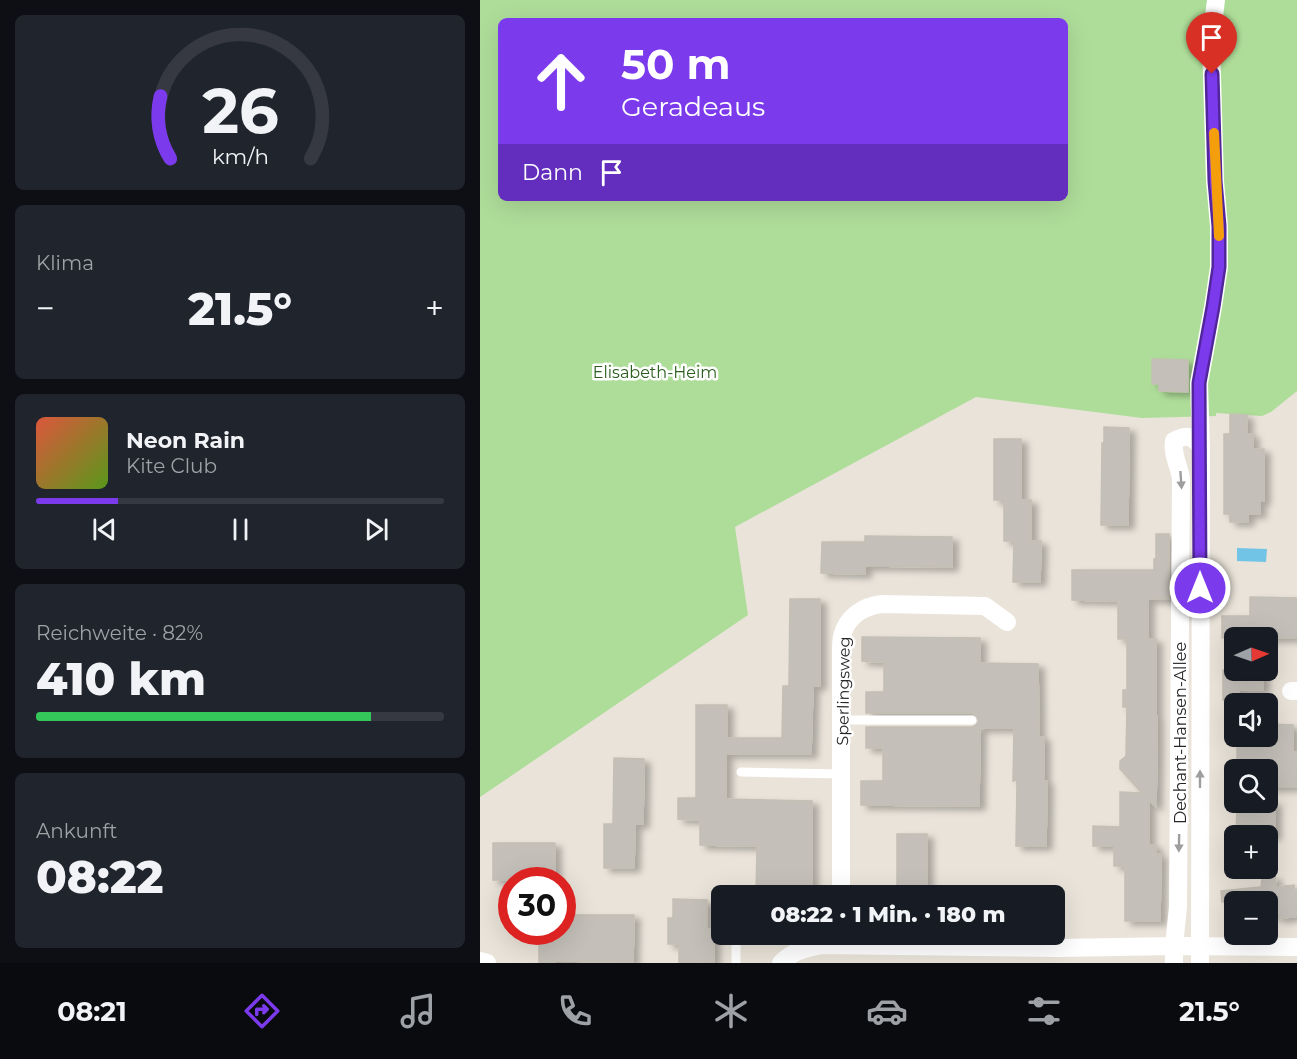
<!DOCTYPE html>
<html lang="de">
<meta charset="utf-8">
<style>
:root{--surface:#171b24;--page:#20242c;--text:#f1f3f6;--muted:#9ea1a6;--line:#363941;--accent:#7c3aed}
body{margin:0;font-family:Montserrat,sans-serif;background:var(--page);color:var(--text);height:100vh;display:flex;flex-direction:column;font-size:22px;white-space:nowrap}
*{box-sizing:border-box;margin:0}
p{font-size:20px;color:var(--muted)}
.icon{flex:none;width:33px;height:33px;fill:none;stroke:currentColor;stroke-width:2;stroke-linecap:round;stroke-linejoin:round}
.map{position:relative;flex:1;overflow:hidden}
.side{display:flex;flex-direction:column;gap:15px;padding:15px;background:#0d0f14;width:480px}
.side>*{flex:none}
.banner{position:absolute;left:18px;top:18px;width:570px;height:183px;border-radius:9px;box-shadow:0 6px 24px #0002;background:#7c3aed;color:#fff;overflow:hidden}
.needle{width:39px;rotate:88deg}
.tools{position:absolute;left:744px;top:627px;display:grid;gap:12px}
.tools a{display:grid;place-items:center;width:54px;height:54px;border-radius:9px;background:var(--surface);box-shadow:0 6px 24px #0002;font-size:30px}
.speed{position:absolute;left:18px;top:867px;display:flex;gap:12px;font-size:30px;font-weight:700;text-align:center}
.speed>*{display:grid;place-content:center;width:78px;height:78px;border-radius:50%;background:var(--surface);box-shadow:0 6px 24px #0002;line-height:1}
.speed .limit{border:9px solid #d22;background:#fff;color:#111}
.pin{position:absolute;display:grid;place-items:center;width:51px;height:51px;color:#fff;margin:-62px -26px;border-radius:50% 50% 50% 0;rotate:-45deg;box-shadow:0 0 6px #0007}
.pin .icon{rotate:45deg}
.me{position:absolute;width:66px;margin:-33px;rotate:0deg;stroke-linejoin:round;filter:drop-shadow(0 0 4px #0008)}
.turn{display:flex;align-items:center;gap:21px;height:126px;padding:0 24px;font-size:27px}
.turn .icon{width:78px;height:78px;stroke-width:2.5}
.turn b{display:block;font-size:42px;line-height:51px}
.then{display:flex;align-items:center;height:57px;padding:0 24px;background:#0003;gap:12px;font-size:22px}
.big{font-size:45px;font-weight:800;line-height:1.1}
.side .card{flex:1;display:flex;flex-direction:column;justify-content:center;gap:9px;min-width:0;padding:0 21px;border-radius:9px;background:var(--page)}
.side .dial{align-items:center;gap:0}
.dial svg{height:156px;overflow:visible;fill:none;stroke:var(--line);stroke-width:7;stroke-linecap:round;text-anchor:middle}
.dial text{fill:var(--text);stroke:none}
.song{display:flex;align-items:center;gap:18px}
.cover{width:72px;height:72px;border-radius:9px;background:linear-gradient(135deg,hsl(10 70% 55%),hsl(90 70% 35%))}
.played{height:6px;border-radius:3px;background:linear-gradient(90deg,var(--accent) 20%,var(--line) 20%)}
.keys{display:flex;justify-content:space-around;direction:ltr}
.heat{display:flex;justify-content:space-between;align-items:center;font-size:33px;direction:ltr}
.charge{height:9px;border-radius:4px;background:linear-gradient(90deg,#34c759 82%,var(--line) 0)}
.trip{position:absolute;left:231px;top:885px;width:354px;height:60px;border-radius:9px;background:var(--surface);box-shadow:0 6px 24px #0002;font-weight:800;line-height:60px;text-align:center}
.tabs{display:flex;height:96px;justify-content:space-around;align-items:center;background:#090b0e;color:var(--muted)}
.tabs .icon{width:42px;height:42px}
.tabs .active{color:var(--accent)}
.tabs b{font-size:27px;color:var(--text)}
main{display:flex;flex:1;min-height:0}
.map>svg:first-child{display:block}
.green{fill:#aedd99;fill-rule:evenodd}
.water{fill:#72c4e6}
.building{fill:#c4c0b9;stroke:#c4bfb4;stroke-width:1.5;filter:url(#shadow)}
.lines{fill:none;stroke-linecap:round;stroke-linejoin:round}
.service{stroke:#fff;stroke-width:9}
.minor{stroke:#fff;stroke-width:18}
.oneway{fill:#9e9e9e}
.route-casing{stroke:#51269a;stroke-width:15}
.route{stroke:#7c3aed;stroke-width:10}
.slow{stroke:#f59e0b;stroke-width:10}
.labels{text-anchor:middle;stroke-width:5;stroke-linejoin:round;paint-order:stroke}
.park-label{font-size:16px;fill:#295e1d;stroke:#fff}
.street-label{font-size:16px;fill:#272727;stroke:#fff}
</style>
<main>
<section class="side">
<div class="card dial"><svg viewBox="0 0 100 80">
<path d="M14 69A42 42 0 1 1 86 69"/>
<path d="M14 69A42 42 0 0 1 9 37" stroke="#7c3aed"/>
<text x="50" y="56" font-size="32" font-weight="700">26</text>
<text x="50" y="72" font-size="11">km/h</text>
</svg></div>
<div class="card"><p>Klima</p>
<div class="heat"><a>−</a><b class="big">21.5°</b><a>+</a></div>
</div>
<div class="card">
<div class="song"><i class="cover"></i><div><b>Neon Rain</b><p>Kite Club</p></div></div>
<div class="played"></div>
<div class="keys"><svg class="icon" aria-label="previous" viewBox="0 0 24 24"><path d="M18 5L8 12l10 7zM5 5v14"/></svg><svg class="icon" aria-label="pause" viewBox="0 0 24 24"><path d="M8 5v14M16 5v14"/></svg><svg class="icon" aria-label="next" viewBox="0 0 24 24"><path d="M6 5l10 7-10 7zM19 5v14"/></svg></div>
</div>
<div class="card"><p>Reichweite · 82%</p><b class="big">410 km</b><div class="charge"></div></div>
<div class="card"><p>Ankunft</p><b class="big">08:22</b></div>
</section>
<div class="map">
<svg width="817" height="963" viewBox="0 0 817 963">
<defs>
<filter id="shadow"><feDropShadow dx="6" dy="4" stdDeviation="3" flood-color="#0004"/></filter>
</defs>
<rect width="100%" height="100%" fill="#e9e3d9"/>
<path class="green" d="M0,0H817V391L791,412L782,416L736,413V416L662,418L496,397L255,527L268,615L0,797ZM21,21H585V198H21Z"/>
<polygon class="water" points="757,548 787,549 786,562 757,561"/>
<g class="building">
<polygon points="672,359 708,360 708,392 679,391 679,384 672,384"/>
<polygon points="750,414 767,415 767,434 773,434 773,449 784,449 784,501 780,501 780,514 768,514 768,522 750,522 750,514 744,514 744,434 750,434"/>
<polygon points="624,427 649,428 648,525 621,525 622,443 624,443"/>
<polygon points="514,439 541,439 541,500 551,500 551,541 561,541 560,582 533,582 534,541 524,541 524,500 514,500"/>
<polygon points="676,534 689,534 689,599 668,599 668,639 676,639 676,716 677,716 677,746 676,807 669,800 669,845 676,845 676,854 681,854 680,921 645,921 645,866 634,866 634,846 613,846 613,826 640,827 640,792 662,793 640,769 640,761 646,756 647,707 643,707 643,690 647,690 647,639 638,639 638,601 592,600 592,570 674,570 674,559 676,559"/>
<polygon points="385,536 472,537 472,567 385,566 385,574 341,573 342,542 385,542"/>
<polygon points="770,597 817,598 817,638 742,638 742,616 770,616"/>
<polygon points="310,599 340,599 340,686 333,686 331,754 246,754 246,799 332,801 332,896 276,896 277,846 220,845 220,820 198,819 198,798 216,798 216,705 247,705 247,738 302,738 303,686 309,686"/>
<polygon points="382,637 500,638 500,663 558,664 559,737 564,737 564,781 567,781 566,846 536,846 537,780 533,781 534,728 500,728 499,806 381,805 381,781 403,781 403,748 386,748 386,727 492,727 496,725 499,721 497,716 492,713 386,713 386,692 404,692 404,662 382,661"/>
<polygon points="743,670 783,670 783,690 759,690 758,700 743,700"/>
<polygon points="788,724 813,725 813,752 817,752 817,787 788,787 788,769 757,769 757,740 780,740 781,736 788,736"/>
<polygon points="134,758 164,759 163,824 155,824 154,868 124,868 124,824 133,824"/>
<polygon points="780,802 795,802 795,836 756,836 757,808 779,808"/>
<rect x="417" y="834" width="30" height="62"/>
<rect x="13" y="843" width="62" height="37"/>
<polygon points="795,876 796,887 814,885 815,890 817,890 817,916 799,919 798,915 788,916 788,902 742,902 741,891 781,887 782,878"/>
<polygon points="193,899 227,900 227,929 234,929 234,963 199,963 199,944 188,944 188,918 193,918"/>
<polygon points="82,915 154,915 153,962 75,961 75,963 59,963 59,932 82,932"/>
</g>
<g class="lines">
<g class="service">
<polyline points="361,720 492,720"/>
<polyline points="261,772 362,774"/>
<polyline points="256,946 256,963"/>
</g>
<g class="minor">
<polyline points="721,448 719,383 733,307 739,267 739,226 735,181 731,41 736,0"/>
<polyline points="811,691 817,691"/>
<path d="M361,896V652C361,647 361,641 362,637C366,617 383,606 402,604L505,606L527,622"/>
<polyline points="0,961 7,963"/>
<path d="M301,963C312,951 327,948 342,945L579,948L694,946L817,947"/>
<path d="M694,963V946L698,907L701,479C699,465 692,455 694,441C707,434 713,435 721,448L720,963"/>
</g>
</g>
<defs><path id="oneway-solid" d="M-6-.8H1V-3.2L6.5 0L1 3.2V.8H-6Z" transform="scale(1.5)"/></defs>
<g class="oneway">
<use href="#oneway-solid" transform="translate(701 480) rotate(86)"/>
<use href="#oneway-solid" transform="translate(720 779) rotate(-90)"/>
<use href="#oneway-solid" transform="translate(699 843) rotate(91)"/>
</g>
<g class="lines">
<g class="route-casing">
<polyline id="route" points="720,588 719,383 733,307 739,267 739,226 735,181 732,74"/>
</g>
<use href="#route" class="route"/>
<polyline class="slow" points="734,133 739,236"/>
</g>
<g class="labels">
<g class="park-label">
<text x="175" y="378">Elisabeth-Heim</text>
</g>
<g class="street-label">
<text transform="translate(363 691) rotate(-89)" y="6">Sperlingsweg</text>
<text transform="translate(700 733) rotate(-90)" y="6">Dechant-Hansen-Allee</text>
</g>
</g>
</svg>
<div class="tools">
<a><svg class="needle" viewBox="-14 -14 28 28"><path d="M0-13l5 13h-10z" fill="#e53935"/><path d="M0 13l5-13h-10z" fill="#9ea1a6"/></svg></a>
<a><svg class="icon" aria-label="sound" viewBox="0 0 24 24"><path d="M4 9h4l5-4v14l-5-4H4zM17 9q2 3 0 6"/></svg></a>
<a><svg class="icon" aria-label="search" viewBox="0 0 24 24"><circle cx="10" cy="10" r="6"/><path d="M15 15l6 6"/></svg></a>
<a>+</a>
<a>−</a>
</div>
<div class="speed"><div class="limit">30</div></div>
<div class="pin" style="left:732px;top:74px;background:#d93025"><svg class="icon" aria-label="arrive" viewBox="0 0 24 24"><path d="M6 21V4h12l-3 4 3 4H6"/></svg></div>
<svg class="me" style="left:720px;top:588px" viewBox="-20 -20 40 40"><circle r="17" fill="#7c3aed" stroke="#fff" stroke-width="3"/><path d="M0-11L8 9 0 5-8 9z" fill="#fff"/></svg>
<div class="trip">08:22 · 1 Min. · 180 m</div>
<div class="banner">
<div class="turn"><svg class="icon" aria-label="ahead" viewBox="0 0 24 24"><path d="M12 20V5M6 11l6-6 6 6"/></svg><div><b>50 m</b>Geradeaus</div></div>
<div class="then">Dann<svg class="icon" aria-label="arrive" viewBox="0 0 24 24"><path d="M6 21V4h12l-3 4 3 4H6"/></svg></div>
</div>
</div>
</main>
<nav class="tabs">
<b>08:21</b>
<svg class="icon active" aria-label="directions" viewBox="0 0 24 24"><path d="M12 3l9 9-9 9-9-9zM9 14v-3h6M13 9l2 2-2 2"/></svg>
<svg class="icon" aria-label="music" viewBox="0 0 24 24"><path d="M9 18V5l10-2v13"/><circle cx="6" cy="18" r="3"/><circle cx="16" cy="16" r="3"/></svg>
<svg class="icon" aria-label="phone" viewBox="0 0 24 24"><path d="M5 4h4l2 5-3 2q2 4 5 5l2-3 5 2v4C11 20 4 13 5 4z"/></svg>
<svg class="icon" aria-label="climate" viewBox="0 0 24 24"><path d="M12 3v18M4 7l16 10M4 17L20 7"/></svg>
<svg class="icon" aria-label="car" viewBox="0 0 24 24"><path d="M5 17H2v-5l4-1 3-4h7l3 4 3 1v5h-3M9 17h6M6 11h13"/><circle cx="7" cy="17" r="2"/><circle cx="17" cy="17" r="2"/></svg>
<svg class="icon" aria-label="filters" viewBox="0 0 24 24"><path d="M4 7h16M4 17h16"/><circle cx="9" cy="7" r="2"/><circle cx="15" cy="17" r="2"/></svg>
<b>21.5°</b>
</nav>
